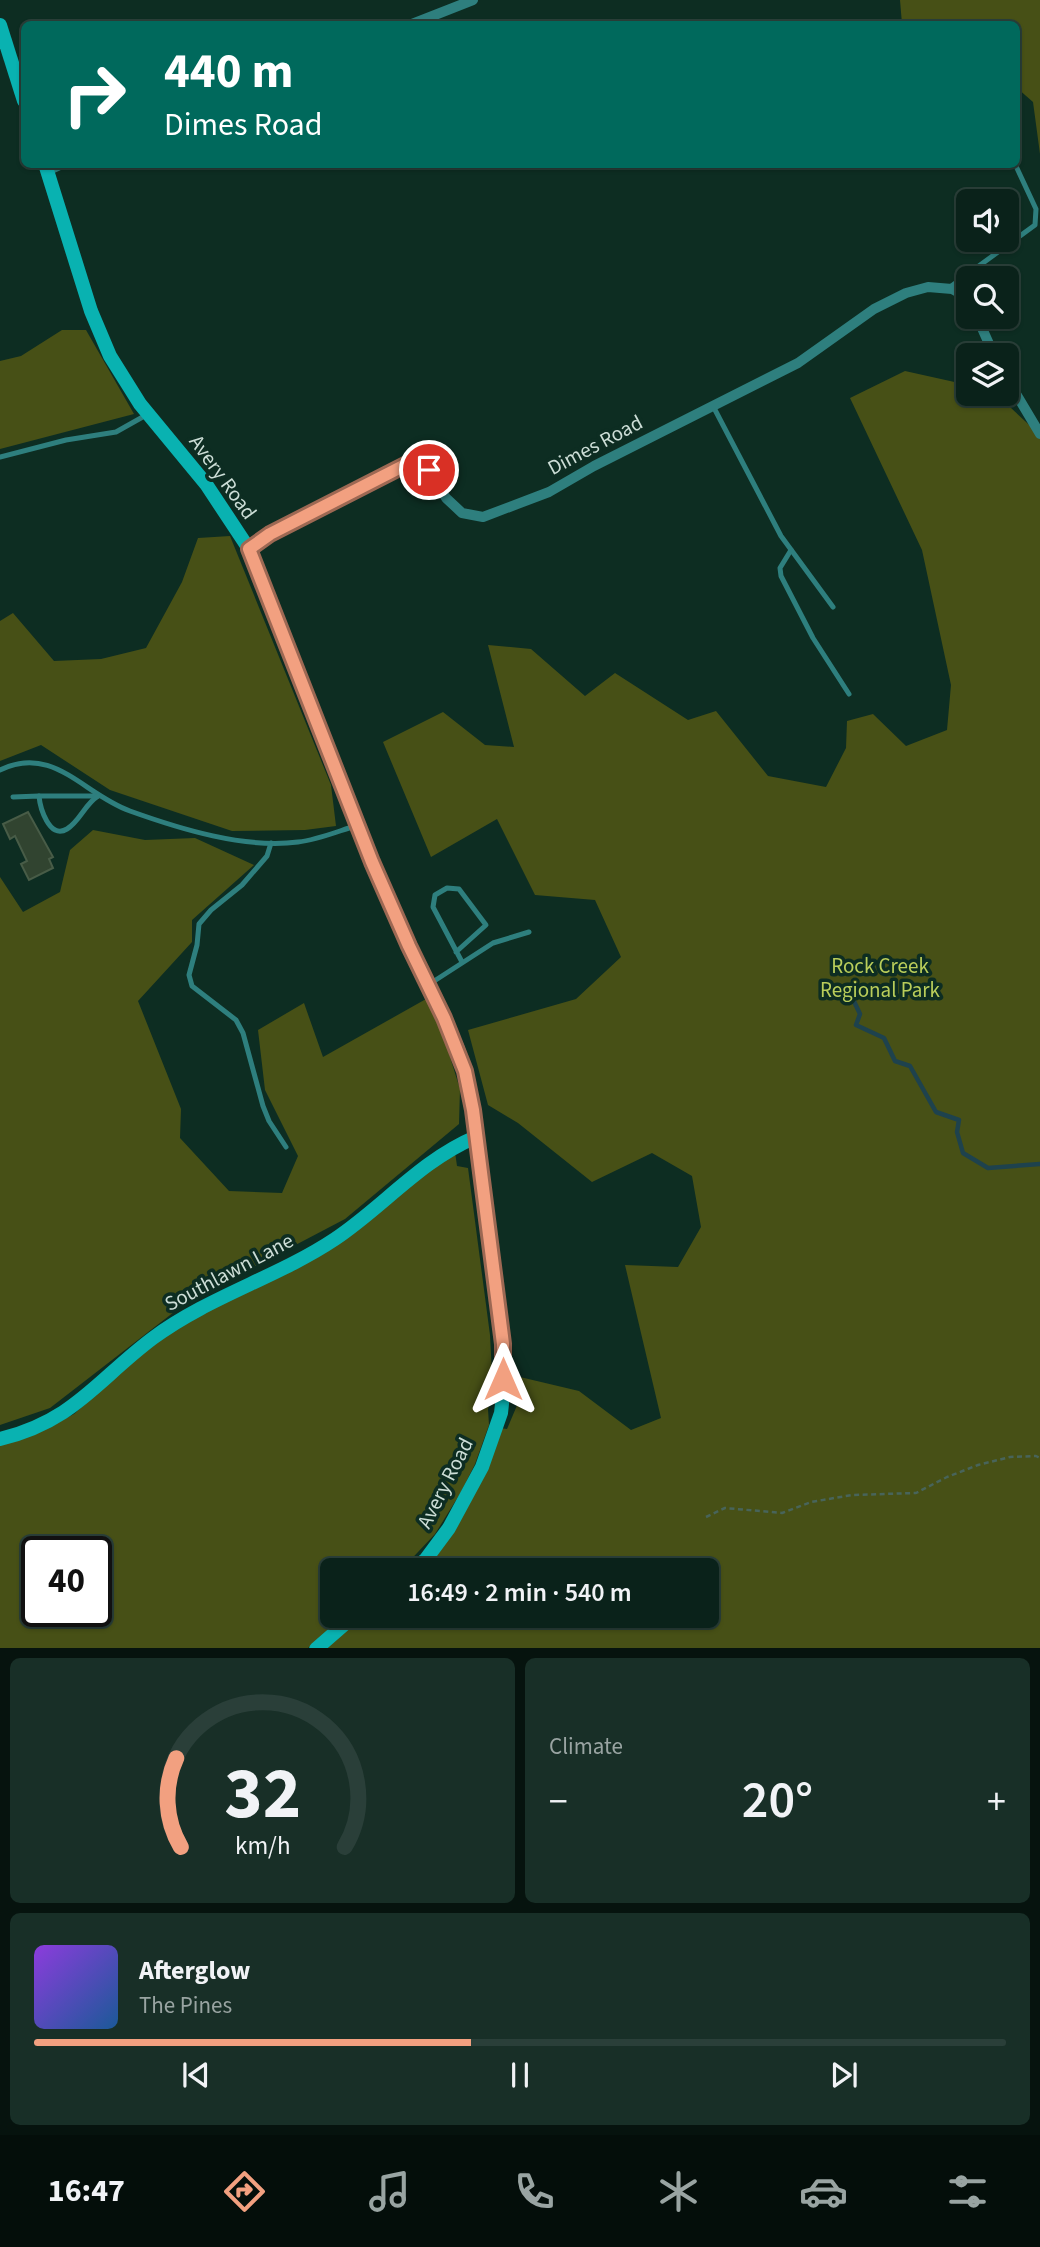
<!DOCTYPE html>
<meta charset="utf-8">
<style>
:root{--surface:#0a221a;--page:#182f27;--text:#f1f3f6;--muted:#99a4a2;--line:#2a3f39;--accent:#f2a080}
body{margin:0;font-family:"Source Sans 3",sans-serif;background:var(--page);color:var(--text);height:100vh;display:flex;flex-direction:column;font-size:26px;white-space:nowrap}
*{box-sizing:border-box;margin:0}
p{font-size:23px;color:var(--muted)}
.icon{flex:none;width:38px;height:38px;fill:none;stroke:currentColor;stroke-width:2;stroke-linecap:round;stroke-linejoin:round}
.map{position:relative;height:1648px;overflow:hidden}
.drawer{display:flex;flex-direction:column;gap:10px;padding:10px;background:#06130e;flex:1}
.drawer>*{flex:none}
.guide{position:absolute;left:21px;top:21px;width:999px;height:147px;border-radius:10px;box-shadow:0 2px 5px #0004,0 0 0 2px var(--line);background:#00695c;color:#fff;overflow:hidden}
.buttons{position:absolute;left:956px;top:189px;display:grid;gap:14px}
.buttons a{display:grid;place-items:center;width:63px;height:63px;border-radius:10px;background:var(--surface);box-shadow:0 2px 5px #0004,0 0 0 2px var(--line);font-size:35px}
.speed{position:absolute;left:21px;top:1536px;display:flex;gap:14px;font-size:35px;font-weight:700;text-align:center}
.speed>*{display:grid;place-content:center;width:91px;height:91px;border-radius:50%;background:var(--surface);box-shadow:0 2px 5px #0004,0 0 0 2px var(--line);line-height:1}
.speed .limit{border:4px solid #111;border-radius:10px;background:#fff;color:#111}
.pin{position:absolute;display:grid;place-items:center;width:60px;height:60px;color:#fff;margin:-30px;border:4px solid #fff;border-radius:50%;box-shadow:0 2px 7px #0007}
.me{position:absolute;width:77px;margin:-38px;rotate:0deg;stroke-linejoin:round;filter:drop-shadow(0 0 5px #0008)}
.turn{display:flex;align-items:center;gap:24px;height:147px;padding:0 28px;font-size:32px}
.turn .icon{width:91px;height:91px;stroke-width:2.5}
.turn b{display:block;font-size:49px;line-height:60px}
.big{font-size:52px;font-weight:600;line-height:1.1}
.drawer .widget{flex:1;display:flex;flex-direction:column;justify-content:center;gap:10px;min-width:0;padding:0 24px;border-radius:10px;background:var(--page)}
.drawer .dial{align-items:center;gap:0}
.dial svg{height:182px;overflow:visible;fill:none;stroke:var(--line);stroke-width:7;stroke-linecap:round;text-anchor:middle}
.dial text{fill:var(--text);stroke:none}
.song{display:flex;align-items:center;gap:21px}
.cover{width:84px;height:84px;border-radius:10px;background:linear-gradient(135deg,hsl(270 70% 55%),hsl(210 70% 35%))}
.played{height:7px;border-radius:4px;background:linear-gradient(90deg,var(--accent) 45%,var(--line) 45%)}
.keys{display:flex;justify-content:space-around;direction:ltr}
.heat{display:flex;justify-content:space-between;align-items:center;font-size:38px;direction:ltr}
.drawer .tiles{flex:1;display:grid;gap:10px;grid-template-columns:1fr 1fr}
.widget:last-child{grid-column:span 2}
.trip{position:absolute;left:320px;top:1558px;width:399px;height:70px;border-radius:10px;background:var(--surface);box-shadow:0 2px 5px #0004,0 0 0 2px var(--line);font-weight:600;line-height:70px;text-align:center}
.tab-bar{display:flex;height:112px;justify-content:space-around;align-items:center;background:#040e0a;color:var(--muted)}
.tab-bar .icon{width:49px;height:49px}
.tab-bar .current{color:var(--accent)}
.tab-bar b{font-size:32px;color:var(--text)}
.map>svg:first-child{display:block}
.green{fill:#475016;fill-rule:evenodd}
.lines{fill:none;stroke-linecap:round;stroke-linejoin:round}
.stream{stroke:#1e424d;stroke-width:4.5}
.building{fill:#314430;stroke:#485c47;stroke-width:2}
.path{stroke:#48645a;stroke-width:2.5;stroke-dasharray:5 3.5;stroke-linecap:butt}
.lane{stroke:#2e7f7e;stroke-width:5}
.street{stroke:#2e7f7e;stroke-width:10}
.secondary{stroke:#09b2b1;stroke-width:14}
.route-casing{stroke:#9d6853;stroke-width:18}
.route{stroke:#f2a080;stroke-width:12}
.labels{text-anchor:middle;stroke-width:7;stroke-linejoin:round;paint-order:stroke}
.street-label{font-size:21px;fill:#ccddd6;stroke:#0d2d22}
.park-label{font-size:21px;fill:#b9cd5a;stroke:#0d2d22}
</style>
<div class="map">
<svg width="1040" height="1649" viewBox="0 0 1040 1649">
<rect width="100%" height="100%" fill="#0d2d22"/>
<g class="green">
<polygon points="900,0 1040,0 1040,154 1033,102 1017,88 1017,24 902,24"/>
<polygon points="62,330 86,330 134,414 0,449 0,361 21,356"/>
<polygon points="905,371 968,385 968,394 996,394 1040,435 1040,1648 323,1649 363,1615 707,1615 707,1570 421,1570 500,1428 507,1429 518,1403 520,1377 579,1391 631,1430 661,1418 625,1265 678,1267 701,1227 692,1176 652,1153 592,1182 518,1123 488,1105 468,1030 576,999 621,957 595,900 535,895 497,819 431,857 383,742 443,712 485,745 514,747 488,645 531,649 585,696 615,673 688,720 716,711 768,776 826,787 846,748 847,721 873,714 906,746 947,730 951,685 922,550 850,398"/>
<polygon points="230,536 331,785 336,826 305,830 232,831 110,790 41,745 0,761 0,621 13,613 54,661 101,659 146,648 182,582 198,538"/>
<polygon points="93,830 145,840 195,838 254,865 192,920 192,942 138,1001 181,1109 180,1138 229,1191 282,1193 298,1156 265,1090 258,1030 304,1003 323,1057 426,999 445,1041 460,1089 459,1124 345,1219 187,1302 50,1408 0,1425 0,877 23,912 60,892 70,850"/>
<path d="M455,1152L457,1166L468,1168L490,1335L493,1393L488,1409L489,1425L475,1464L461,1492L435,1534L401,1570H332V1615H345L308,1648H0V1445L42,1431L74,1414L129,1364L175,1329L257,1285ZM37,1552H96V1612H37Z"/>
</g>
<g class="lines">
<polyline class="stream" points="850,993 860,1014 856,1025 884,1038 895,1061 910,1066 936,1112 959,1120 957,1132 963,1153 988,1168 1040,1164"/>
</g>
<polygon class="building" points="28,812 53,857 49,859 53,868 29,880 21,864 27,861 15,836 10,839 3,824"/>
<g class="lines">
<polyline class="path" points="706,1517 725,1508 782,1513 811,1502 852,1495 916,1493 947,1477 978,1465 1010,1457 1036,1456 1040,1458"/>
<g class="lane">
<polyline points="950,287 1035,225 1036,209 1015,164"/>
<polyline points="713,406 781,536 833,607"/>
<polyline points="0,457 66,440 116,432 148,414"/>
<polyline points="791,550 780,568 781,576 813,638 849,694"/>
<path d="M0,770C53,744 83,794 130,811C180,829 245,849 298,842C317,840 336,832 355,826"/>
<polyline points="39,796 98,796"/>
<path d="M13,797L39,796C40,807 49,840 67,829C80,821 85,804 98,796"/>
<polyline points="271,843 267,856 242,885 211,910 199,924 197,945 189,975 192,986 236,1020 243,1033 263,1106 269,1121 286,1147"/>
<polyline points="456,952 486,925 459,889 447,888 435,895 433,907 462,962"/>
<polyline points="428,985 493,943 529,932"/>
</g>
<g class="street">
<polyline points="412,24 473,0"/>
<polyline points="47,171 62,164"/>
<polyline points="977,317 994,355"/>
<polyline points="1006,377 1040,434"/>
<polyline points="249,549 270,534 407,464 418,465 429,470 446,498 462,513 483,517 549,492 594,466 798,363 874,309 906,293 928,287 952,289 968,298"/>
</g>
<g class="secondary">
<polyline points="0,25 24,101"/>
<polyline points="45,164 91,311 110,356 140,404 206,484 249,549 372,862 409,946 444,1018 458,1049 470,1090 503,1344 503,1395 501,1413 482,1467 449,1528 426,1559 413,1570"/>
<path d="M0,1439C74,1421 97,1380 153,1338C208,1297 278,1277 335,1239C383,1207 421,1160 476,1137"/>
<polyline points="316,1649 355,1615"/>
</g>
</g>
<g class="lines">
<g class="route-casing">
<polyline id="route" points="429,470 418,465 407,464 270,534 249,549 372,862 409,946 444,1018 465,1071 473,1110 503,1344 503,1379"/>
</g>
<use href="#route" class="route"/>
</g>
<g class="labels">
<g class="street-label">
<text transform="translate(595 445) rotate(-28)" y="7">Dimes Road</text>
<text transform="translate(223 477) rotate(54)" y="7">Avery Road</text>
<text transform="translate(229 1272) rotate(-28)" y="7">Southlawn Lane</text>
<text transform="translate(445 1483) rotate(-63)" y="7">Avery Road</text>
</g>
<g class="park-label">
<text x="880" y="973">Rock Creek<tspan x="880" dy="24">Regional Park</tspan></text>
</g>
</g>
</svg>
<div class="buttons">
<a><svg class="icon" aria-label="sound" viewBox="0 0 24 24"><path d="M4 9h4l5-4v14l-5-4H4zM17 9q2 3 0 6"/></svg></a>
<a><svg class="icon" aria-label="search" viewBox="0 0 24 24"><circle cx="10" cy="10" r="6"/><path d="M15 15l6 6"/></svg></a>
<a><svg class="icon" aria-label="layers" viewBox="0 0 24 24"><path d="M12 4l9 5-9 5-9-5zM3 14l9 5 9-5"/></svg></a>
</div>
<div class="speed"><div class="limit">40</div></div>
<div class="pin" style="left:429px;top:470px;background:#d93025"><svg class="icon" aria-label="arrive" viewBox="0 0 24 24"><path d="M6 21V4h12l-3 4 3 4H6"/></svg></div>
<svg class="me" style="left:503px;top:1379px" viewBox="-20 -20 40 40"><path d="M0-17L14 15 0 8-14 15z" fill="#f2a080" stroke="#fff" stroke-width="4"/></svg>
<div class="trip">16:49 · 2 min · 540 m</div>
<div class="guide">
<div class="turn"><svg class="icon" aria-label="right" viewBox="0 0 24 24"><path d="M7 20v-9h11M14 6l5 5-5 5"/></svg><div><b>440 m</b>Dimes Road</div></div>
</div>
</div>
<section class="drawer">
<div class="tiles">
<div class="widget dial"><svg viewBox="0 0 100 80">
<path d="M14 69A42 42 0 1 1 86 69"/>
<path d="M14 69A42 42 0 0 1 12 30" stroke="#f2a080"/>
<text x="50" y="56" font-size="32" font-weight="700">32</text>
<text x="50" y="72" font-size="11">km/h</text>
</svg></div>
<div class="widget"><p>Climate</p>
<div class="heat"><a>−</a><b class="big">20°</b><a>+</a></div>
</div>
<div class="widget">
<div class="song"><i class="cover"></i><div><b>Afterglow</b><p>The Pines</p></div></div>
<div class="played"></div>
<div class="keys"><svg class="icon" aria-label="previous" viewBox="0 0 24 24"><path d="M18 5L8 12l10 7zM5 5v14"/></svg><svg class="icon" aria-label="pause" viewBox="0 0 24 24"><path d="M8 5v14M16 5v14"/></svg><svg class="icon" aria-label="next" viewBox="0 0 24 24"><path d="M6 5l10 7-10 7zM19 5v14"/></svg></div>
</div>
</div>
</section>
<nav class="tab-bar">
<b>16:47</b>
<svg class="icon current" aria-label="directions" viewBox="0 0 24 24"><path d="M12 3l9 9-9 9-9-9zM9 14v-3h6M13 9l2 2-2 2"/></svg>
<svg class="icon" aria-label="music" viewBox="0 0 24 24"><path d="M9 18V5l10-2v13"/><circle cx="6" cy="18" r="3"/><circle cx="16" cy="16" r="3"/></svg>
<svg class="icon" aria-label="phone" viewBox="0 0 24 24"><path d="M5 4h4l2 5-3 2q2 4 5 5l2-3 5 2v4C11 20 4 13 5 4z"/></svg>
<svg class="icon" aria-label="climate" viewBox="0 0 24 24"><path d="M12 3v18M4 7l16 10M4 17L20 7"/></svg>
<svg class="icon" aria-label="car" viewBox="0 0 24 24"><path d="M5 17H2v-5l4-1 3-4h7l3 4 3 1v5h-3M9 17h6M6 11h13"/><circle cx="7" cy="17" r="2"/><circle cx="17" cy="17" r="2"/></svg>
<svg class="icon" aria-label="filters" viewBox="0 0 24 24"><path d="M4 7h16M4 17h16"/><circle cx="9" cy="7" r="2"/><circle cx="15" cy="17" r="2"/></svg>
</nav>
